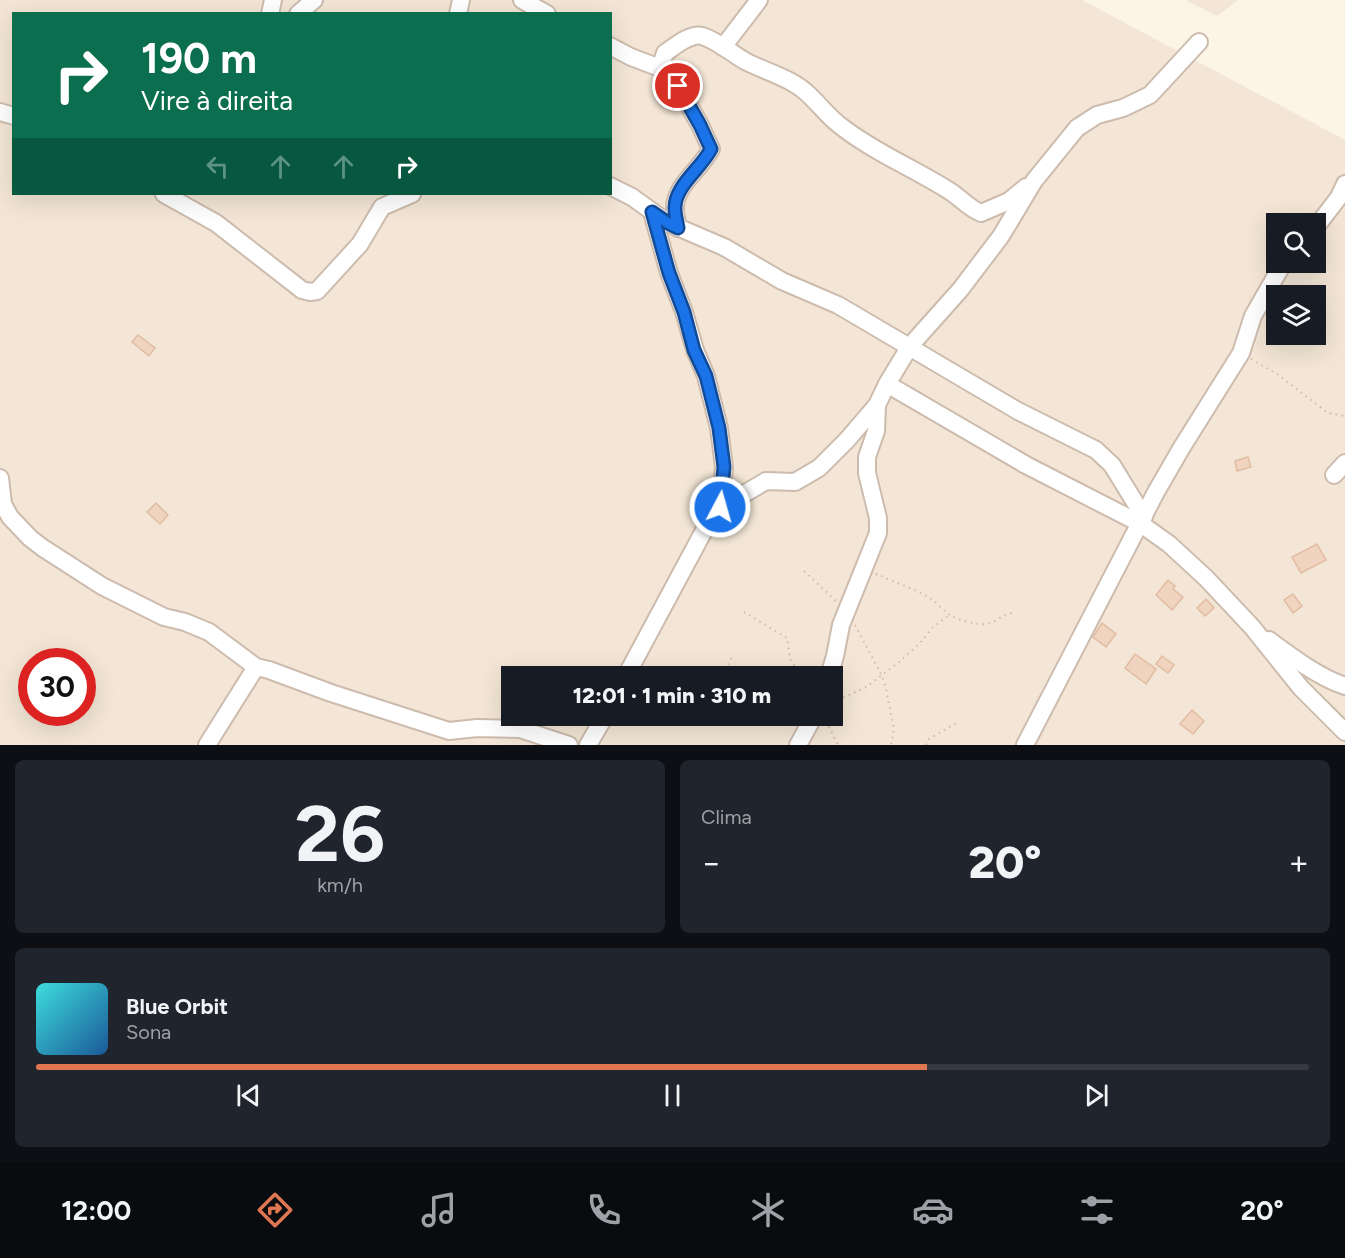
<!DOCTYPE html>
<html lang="pt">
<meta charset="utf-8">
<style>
:root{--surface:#171b24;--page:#20242c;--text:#f1f3f6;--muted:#9ea1a6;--line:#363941;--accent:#e07652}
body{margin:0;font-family:Figtree,sans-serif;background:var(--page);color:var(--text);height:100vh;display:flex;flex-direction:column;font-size:22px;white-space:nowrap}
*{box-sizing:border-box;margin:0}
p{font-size:20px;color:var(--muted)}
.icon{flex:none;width:33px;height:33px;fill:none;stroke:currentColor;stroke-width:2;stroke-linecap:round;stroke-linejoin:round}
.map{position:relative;height:745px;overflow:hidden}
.drawer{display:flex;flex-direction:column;gap:15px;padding:15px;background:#0d0f14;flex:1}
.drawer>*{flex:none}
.guide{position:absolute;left:12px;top:12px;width:600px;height:183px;border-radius:0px;box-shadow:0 6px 24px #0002;background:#0b6e4f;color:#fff;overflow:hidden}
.tools{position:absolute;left:1266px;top:213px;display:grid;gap:12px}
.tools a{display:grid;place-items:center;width:60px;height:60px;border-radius:0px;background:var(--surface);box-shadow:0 6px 24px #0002;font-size:30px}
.speed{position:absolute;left:18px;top:648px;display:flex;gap:12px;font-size:30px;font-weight:700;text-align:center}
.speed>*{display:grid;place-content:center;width:78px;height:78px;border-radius:50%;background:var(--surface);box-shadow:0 6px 24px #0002;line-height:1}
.speed .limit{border:9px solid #d22;background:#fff;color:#111}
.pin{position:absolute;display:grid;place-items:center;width:51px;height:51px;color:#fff;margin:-26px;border:3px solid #fff;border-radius:50%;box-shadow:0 2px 6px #0007}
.me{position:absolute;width:66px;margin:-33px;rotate:6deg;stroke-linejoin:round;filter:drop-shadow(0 0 4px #0008)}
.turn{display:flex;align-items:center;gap:21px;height:126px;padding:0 30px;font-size:27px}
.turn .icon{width:78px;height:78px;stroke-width:2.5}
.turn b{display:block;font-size:42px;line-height:51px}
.lanes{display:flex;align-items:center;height:57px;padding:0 30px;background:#0003;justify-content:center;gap:30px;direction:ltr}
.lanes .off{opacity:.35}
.big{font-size:45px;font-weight:800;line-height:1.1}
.drawer .card{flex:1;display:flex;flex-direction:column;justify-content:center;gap:9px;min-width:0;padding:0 21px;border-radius:9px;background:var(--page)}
.drawer .dial{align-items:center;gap:0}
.dial b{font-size:78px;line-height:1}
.song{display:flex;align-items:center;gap:18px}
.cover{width:72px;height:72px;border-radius:9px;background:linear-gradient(135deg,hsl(180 70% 55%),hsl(210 70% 35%))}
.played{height:6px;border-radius:3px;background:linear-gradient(90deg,var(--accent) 70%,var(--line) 70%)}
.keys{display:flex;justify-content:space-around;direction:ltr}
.heat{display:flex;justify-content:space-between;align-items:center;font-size:33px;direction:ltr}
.drawer .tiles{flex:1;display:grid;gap:15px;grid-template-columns:1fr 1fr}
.card:last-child{grid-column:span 2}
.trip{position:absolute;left:501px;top:666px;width:342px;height:60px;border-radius:0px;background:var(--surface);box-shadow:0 6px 24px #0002;font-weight:800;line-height:60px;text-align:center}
.tabs{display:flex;height:96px;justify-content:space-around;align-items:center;background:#090b0e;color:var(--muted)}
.tabs .icon{width:42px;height:42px}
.tabs .active{color:var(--accent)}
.tabs b{font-size:27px;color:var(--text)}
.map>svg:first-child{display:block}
.residential{fill:#f3e6d6;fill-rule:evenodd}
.building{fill:#f0d4c0;stroke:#e2bca1;stroke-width:1.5}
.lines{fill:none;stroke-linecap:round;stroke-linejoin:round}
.minor-casing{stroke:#cdbcae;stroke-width:20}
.path{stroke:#d5b8a3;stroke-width:2;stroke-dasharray:1.5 4.5;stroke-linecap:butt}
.minor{stroke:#fff;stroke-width:16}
.route-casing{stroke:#114b97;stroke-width:15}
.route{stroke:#1a73e8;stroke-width:10}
</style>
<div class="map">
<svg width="1345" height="745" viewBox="0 0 1345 745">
<rect width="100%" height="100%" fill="#fcf4e7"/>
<g class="residential">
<path d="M0,0H1082L1345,140V745H0ZM14,14H610V194H14ZM1276,224H1316V262H1276ZM1276,296H1316V334H1276ZM32,662H82V712H32ZM512,676H832V716H512Z"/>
<polygon points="1185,0 1238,0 1217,16"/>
</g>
<g class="building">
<polygon points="138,335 155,348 149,356 132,342"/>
<polygon points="1248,457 1251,467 1237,471 1235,461"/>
<polygon points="156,503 168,515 160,524 147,512"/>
<polygon points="1317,544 1326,560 1301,573 1292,557"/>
<polygon points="1168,580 1175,586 1173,589 1183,597 1172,610 1156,595"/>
<polygon points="1293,594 1302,606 1293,613 1284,600"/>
<polygon points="1206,599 1214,608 1205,616 1197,608"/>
<polygon points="1102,623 1116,634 1106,647 1093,637"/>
<polygon points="1135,654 1156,669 1146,684 1125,668"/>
<polygon points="1162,656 1174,665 1168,673 1156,664"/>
<polygon points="1192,710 1204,721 1193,734 1180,724"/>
</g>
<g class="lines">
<g class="minor-casing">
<g id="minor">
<polyline points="522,0 547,14"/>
<polyline points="270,14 273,0"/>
<polyline points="298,14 314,0"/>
<polyline points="458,14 461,0"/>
<path d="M610,46L631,57L660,68L678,86L700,125L711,149C701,169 674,186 675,209C675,215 677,222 678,228"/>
<polyline points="723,47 759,0"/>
<path d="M660,68L665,53C674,47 690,33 702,36C718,41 731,53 745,61C766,72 792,78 809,95C821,106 828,117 842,127C874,152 913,168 948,190C960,197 968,208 981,213L1009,201L1026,187"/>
<polyline points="0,112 14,116"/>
<polyline points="610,186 632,197 668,223 724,247 782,281 838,305 1018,411 1096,450 1112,465 1144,517"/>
<polyline points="164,194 216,223 302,290 310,292 317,291 360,244 382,207 412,194"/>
<polyline points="652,212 669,273 684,312 695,350 706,376 719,428 724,467 720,508"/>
<polyline points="1316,227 1339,197 1345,184"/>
<polyline points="887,384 1026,465 1141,524 1169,544 1206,578 1252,627 1301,688 1345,732"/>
<polyline points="1334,475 1345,463"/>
<polyline points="0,478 3,504 10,517 30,538 43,548 102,586 164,617 185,622 209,632 256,667 269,670 331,693 449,731 477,728 520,729 569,745"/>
<path d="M1269,640C1292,657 1318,677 1345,686"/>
<polyline points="626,676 707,525 720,508 766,481 795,482 819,468 847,440 877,405 887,384 910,346 960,290 1001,236 1034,181 1077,128 1097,115 1123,108 1150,95 1199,42"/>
<polyline points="829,676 835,656 841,625 878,533 878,518 867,473 867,457 876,431 877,405"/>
<polyline points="207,745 256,667"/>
<polyline points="588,745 605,716"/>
<polyline points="798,745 814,716"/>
<polyline points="1025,745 1156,492 1182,447 1241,353 1253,316 1284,262"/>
</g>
</g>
<g class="path">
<polyline points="1251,359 1277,374 1328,413 1345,416"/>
<polyline points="804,571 837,602"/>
<path d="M876,575L877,574C895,583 917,589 933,600C939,605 945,612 950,615C957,620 978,625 986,624C996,623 1002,614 1012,613"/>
<polyline points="744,612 787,638 790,659 802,676"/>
<polyline points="855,625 882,676 886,689 894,729 891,745"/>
<polyline points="728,676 726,669 732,657"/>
<polyline points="832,702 865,688 899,662 920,643 932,628 949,615"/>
<polyline points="764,716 783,725 796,723"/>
<polyline points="826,721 838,745"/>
<polyline points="926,745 929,739 956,723"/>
</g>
<use href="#minor" class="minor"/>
</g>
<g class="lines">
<g class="route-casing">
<path id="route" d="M678,86L700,125L711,149C701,169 674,186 675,209C675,215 677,222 678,228L668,223L652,212L669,273L684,312L694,350L706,376L719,428L724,467L720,507"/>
</g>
<use href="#route" class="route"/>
</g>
</svg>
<div class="tools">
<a><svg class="icon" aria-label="search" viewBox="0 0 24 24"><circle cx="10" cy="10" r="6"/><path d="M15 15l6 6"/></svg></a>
<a><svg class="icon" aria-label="layers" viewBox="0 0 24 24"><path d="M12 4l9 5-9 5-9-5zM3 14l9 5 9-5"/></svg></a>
</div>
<div class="speed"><div class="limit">30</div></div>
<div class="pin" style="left:678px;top:86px;background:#d93025"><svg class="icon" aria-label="arrive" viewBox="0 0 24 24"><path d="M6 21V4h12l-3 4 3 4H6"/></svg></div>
<svg class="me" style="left:720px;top:507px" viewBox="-20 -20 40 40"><circle r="17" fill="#1a73e8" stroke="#fff" stroke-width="3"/><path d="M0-11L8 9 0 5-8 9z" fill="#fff"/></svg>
<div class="trip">12:01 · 1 min · 310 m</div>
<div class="guide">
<div class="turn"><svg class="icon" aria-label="right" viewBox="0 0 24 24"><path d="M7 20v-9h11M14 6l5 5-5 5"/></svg><div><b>190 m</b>Vire à direita</div></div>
<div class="lanes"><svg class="icon off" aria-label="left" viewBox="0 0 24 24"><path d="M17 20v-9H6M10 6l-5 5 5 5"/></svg><svg class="icon off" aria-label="ahead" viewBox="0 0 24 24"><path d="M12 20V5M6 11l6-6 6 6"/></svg><svg class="icon off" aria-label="ahead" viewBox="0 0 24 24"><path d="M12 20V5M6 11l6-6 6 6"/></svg><svg class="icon" aria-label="right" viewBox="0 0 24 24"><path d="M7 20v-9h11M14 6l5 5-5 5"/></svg></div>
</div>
</div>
<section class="drawer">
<div class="tiles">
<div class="card dial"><b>26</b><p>km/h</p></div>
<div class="card"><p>Clima</p>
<div class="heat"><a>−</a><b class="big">20°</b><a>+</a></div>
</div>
<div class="card">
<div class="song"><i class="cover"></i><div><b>Blue Orbit</b><p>Sona</p></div></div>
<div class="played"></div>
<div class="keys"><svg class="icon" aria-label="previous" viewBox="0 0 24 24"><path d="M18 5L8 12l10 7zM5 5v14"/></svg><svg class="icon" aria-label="pause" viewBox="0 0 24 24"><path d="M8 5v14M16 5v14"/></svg><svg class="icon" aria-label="next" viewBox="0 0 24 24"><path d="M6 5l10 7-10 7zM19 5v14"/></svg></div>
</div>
</div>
</section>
<nav class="tabs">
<b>12:00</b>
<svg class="icon active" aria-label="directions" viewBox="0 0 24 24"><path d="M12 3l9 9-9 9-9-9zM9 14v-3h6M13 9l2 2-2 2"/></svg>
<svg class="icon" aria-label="music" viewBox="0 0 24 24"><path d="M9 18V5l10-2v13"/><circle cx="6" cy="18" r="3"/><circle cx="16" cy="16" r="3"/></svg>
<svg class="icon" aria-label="phone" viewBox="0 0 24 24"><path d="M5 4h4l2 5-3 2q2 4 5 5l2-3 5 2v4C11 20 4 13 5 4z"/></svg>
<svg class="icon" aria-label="climate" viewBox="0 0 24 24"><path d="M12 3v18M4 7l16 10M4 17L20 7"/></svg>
<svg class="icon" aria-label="car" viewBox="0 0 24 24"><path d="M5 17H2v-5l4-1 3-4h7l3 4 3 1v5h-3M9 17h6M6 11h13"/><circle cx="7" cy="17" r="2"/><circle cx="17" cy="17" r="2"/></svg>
<svg class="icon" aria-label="filters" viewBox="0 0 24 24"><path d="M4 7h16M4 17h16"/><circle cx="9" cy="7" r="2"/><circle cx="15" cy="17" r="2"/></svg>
<b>20°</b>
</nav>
